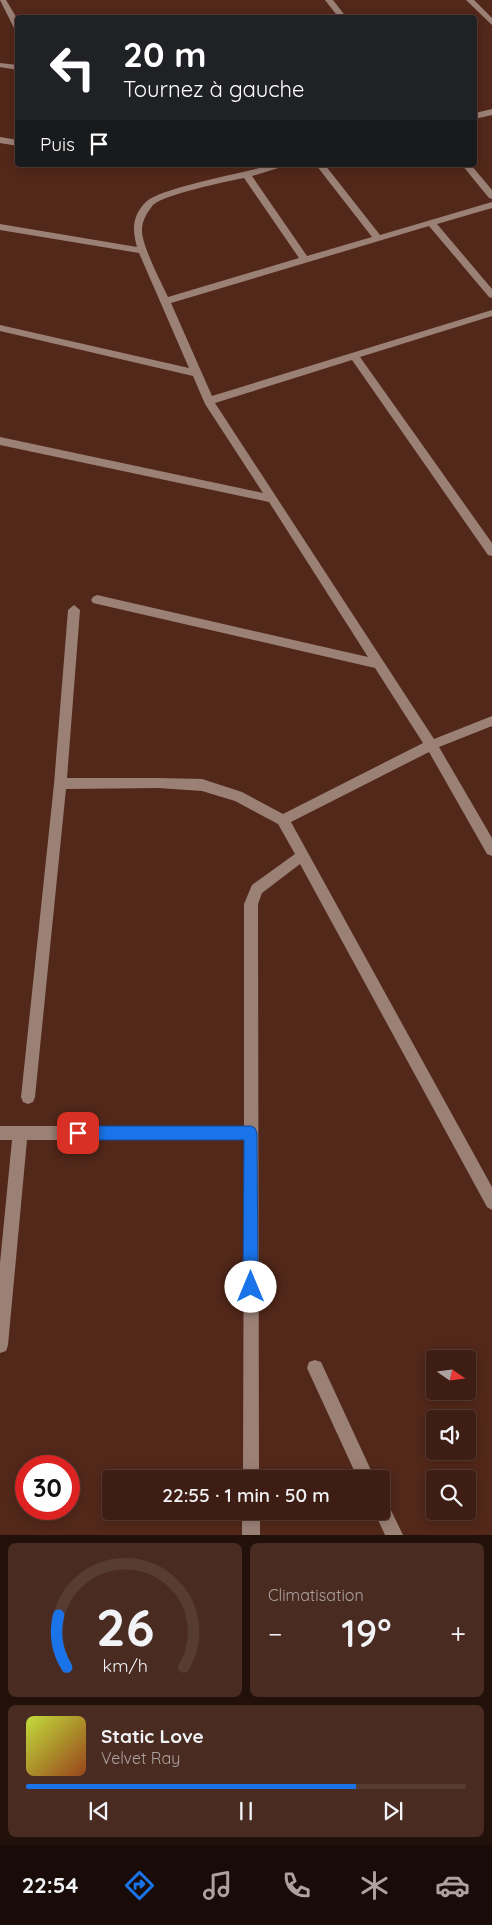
<!DOCTYPE html>
<html lang="fr">
<meta charset="utf-8">
<style>
:root{--surface:#3e1e14;--page:#492b22;--text:#f1f3f6;--muted:#ada2a0;--line:#573c34;--accent:#1a73e8}
body{margin:0;font-family:Quicksand,sans-serif;background:var(--page);color:var(--text);height:100vh;display:flex;flex-direction:column;font-size:19px;white-space:nowrap}
*{box-sizing:border-box;margin:0}
p{font-size:16px;color:var(--muted)}
.icon{flex:none;width:28px;height:28px;fill:none;stroke:currentColor;stroke-width:2;stroke-linecap:round;stroke-linejoin:round}
.map{position:relative;height:1535px;overflow:hidden}
.details{display:flex;flex-direction:column;gap:8px;padding:8px;background:#22100b;flex:1}
.details>*{flex:none}
.guide{position:absolute;left:15px;top:15px;width:462px;height:152px;border-radius:5px;box-shadow:0 2px 12px #0003,0 0 0 1px var(--line);background:#202124;color:#fff;overflow:hidden}
.needle{width:32px;rotate:104deg}
.tools{position:absolute;left:426px;top:1350px;display:grid;gap:10px}
.tools a{display:grid;place-items:center;width:50px;height:50px;border-radius:5px;background:var(--surface);box-shadow:0 2px 12px #0003,0 0 0 1px var(--line);font-size:25px}
.speed{position:absolute;left:15px;top:1455px;display:flex;gap:10px;font-size:25px;font-weight:700;text-align:center}
.speed>*{display:grid;place-content:center;width:65px;height:65px;border-radius:50%;background:var(--surface);box-shadow:0 2px 12px #0003,0 0 0 1px var(--line);line-height:1}
.speed .limit{border:8px solid #d22;background:#fff;color:#111}
.pin{position:absolute;display:grid;place-items:center;width:42px;height:42px;color:#fff;margin:-21px;border-radius:10px;box-shadow:0 2px 8px #0006}
.me{position:absolute;width:55px;margin:-28px;rotate:0deg;stroke-linejoin:round;filter:drop-shadow(0 0 4px #0008)}
.turn{display:flex;align-items:center;gap:18px;height:105px;padding:0 25px;font-size:22px}
.turn .icon{width:65px;height:65px;stroke-width:2.5}
.turn b{display:block;font-size:35px;line-height:42px}
.then{display:flex;align-items:center;height:48px;padding:0 25px;background:#0003;gap:10px;font-size:19px}
.big{font-size:38px;font-weight:600;line-height:1.1}
.details .widget{flex:1;display:flex;flex-direction:column;justify-content:center;gap:8px;min-width:0;padding:0 18px;border-radius:8px;background:var(--page)}
.details .dial{align-items:center;gap:0}
.dial svg{height:130px;overflow:visible;fill:none;stroke:var(--line);stroke-width:7;stroke-linecap:round;text-anchor:middle}
.dial text{fill:var(--text);stroke:none}
.song{display:flex;align-items:center;gap:15px}
.cover{width:60px;height:60px;border-radius:8px;background:linear-gradient(135deg,hsl(70 70% 55%),hsl(20 70% 35%))}
.played{height:5px;border-radius:2px;background:linear-gradient(90deg,var(--accent) 75%,var(--line) 75%)}
.keys{display:flex;justify-content:space-around;direction:ltr}
.heat{display:flex;justify-content:space-between;align-items:center;font-size:28px;direction:ltr}
.details .tiles{flex:1;display:grid;gap:8px;grid-template-columns:1fr 1fr}
.widget:last-child{grid-column:span 2}
.trip{position:absolute;left:102px;top:1470px;width:288px;height:50px;border-radius:5px;background:var(--surface);box-shadow:0 2px 12px #0003,0 0 0 1px var(--line);font-weight:600;line-height:50px;text-align:center}
.tab-bar{display:flex;height:80px;justify-content:space-around;align-items:center;background:#190c08;color:var(--muted)}
.tab-bar .icon{width:35px;height:35px}
.tab-bar .on{color:var(--accent)}
.tab-bar b{font-size:22px;color:var(--text)}
.map>svg:first-child{display:block}
.lines{fill:none;stroke-linecap:round;stroke-linejoin:round}
.minor{fill:#9b8076;fill-rule:evenodd}
.route{fill:#1a73e8;stroke:#114b97}
</style>
<div class="map">
<svg width="492" height="1535" viewBox="0 0 492 1535">
<rect width="100%" height="100%" fill="#52281a"/>
<g class="lines">
<g class="minor">
<polygon points="0,0 6,0 18,20 18,30 14,28"/>
<polygon points="325,0 333,0 347,18 339,18"/>
<polygon points="466,0 474,0 492,18 492,25"/>
<polygon points="0,63 18,65 18,70 0,67"/>
<polygon points="492,109 492,115 475,119 475,113"/>
<polygon points="0,137 18,140 18,146 0,143"/>
<path d="M273,165H288L252,176L307,256L372,237L316,165H325L380,235L492,202V208L437,224L492,289V298L489,297L429,226L171,303L212,396L492,310V316L360,357L492,543V556L488,555L352,360L215,403L434,739L492,716V726L439,747L492,838V856L487,854L429,752L291,822L492,1187V1210L487,1207L300,864L262,893L258,904L259,1479H243L244,1140H27L8,1345L6,1351L0,1353V1263L12,1140H0V1126H244V904L252,885L295,854L278,824L235,801L202,791L158,788L66,789L35,1097L33,1102L28,1104L23,1102L21,1097L54,784L68,610L74,605L80,610L67,778H158L202,779L242,792L283,814L423,743L375,668L93,603L91,600L93,597L97,595L368,657L269,502L0,445V437L263,493L205,404L193,376L0,331V325L189,368L139,253L0,230V224L137,247C132,229 132,215 147,201C161,188 249,171 273,165ZM244,178L299,258L168,297C161,282 141,244 142,229C142,221 148,211 153,205C165,194 225,182 244,178Z"/>
<polygon points="462,165 471,165 492,190 492,199 489,198"/>
<polygon points="315,1360 321,1362 375,1479 358,1479 307,1368 309,1362"/>
<polygon points="381,1500 387,1502 403,1535 385,1535 374,1511 381,1511"/>
<rect x="242" y="1511" width="18" height="24"/>
</g>
</g>
<polygon class="route" points="78,1126 251,1126 255,1128 257,1133 258,1287 256,1292 251,1294 246,1292 243,1287 244,1140 78,1140 73,1138 71,1133 73,1128"/>
</svg>
<div class="tools">
<a><svg class="needle" viewBox="-14 -14 28 28"><path d="M0-13l5 13h-10z" fill="#e53935"/><path d="M0 13l5-13h-10z" fill="#ada2a0"/></svg></a>
<a><svg class="icon" aria-label="sound" viewBox="0 0 24 24"><path d="M4 9h4l5-4v14l-5-4H4zM17 9q2 3 0 6"/></svg></a>
<a><svg class="icon" aria-label="search" viewBox="0 0 24 24"><circle cx="10" cy="10" r="6"/><path d="M15 15l6 6"/></svg></a>
</div>
<div class="speed"><div class="limit">30</div></div>
<div class="pin" style="left:78px;top:1133px;background:#d93025"><svg class="icon" aria-label="arrive" viewBox="0 0 24 24"><path d="M6 21V4h12l-3 4 3 4H6"/></svg></div>
<svg class="me" style="left:251px;top:1287px" viewBox="-20 -20 40 40"><circle r="19" fill="#fff"/><path d="M0-13L10 11 0 6-10 11z" fill="#1a73e8"/></svg>
<div class="trip">22:55 · 1 min · 50 m</div>
<div class="guide">
<div class="turn"><svg class="icon" aria-label="left" viewBox="0 0 24 24"><path d="M17 20v-9H6M10 6l-5 5 5 5"/></svg><div><b>20 m</b>Tournez à gauche</div></div>
<div class="then">Puis<svg class="icon" aria-label="arrive" viewBox="0 0 24 24"><path d="M6 21V4h12l-3 4 3 4H6"/></svg></div>
</div>
</div>
<section class="details">
<div class="tiles">
<div class="widget dial"><svg viewBox="0 0 100 80">
<path d="M14 69A42 42 0 1 1 86 69"/>
<path d="M14 69A42 42 0 0 1 9 37" stroke="#1a73e8"/>
<text x="50" y="56" font-size="32" font-weight="700">26</text>
<text x="50" y="72" font-size="11">km/h</text>
</svg></div>
<div class="widget"><p>Climatisation</p>
<div class="heat"><a>−</a><b class="big">19°</b><a>+</a></div>
</div>
<div class="widget">
<div class="song"><i class="cover"></i><div><b>Static Love</b><p>Velvet Ray</p></div></div>
<div class="played"></div>
<div class="keys"><svg class="icon" aria-label="previous" viewBox="0 0 24 24"><path d="M18 5L8 12l10 7zM5 5v14"/></svg><svg class="icon" aria-label="pause" viewBox="0 0 24 24"><path d="M8 5v14M16 5v14"/></svg><svg class="icon" aria-label="next" viewBox="0 0 24 24"><path d="M6 5l10 7-10 7zM19 5v14"/></svg></div>
</div>
</div>
</section>
<nav class="tab-bar">
<b>22:54</b>
<svg class="icon on" aria-label="directions" viewBox="0 0 24 24"><path d="M12 3l9 9-9 9-9-9zM9 14v-3h6M13 9l2 2-2 2"/></svg>
<svg class="icon" aria-label="music" viewBox="0 0 24 24"><path d="M9 18V5l10-2v13"/><circle cx="6" cy="18" r="3"/><circle cx="16" cy="16" r="3"/></svg>
<svg class="icon" aria-label="phone" viewBox="0 0 24 24"><path d="M5 4h4l2 5-3 2q2 4 5 5l2-3 5 2v4C11 20 4 13 5 4z"/></svg>
<svg class="icon" aria-label="climate" viewBox="0 0 24 24"><path d="M12 3v18M4 7l16 10M4 17L20 7"/></svg>
<svg class="icon" aria-label="car" viewBox="0 0 24 24"><path d="M5 17H2v-5l4-1 3-4h7l3 4 3 1v5h-3M9 17h6M6 11h13"/><circle cx="7" cy="17" r="2"/><circle cx="17" cy="17" r="2"/></svg>
</nav>
